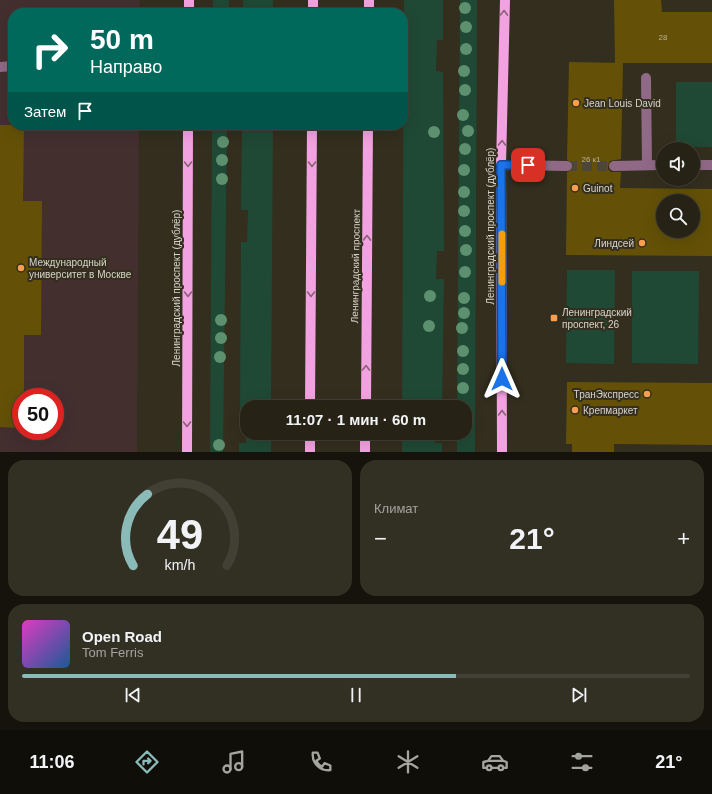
<!DOCTYPE html>
<html lang="ru">
<meta charset="utf-8">
<style>
:root{--surface:#262216;--page:#322f23;--text:#f1f3f6;--muted:#a4a4a1;--line:#423f35;--accent:#8bbbb9}
body{margin:0;font-family:Helvetica,sans-serif;background:var(--page);color:var(--text);height:100vh;display:flex;flex-direction:column;font-size:15px;white-space:nowrap}
*{box-sizing:border-box;margin:0}
p{font-size:13px;color:var(--muted)}
.icon{flex:none;width:22px;height:22px;fill:none;stroke:currentColor;stroke-width:2;stroke-linecap:round;stroke-linejoin:round}
.map{position:relative;height:452px;overflow:hidden}
.side{display:flex;flex-direction:column;gap:8px;padding:8px;background:#15130c;flex:1}
.side>*{flex:none}
.hud{position:absolute;left:8px;top:8px;width:400px;height:122px;border-radius:16px;box-shadow:0 4px 16px #0002,0 0 0 1px var(--line);background:#00695c;color:#fff;overflow:hidden}
.buttons{position:absolute;left:656px;top:142px;display:grid;gap:8px}
.buttons a{display:grid;place-items:center;width:44px;height:44px;border-radius:50%;background:var(--surface);box-shadow:0 4px 16px #0002,0 0 0 1px var(--line);font-size:20px}
.speed{position:absolute;left:12px;top:388px;display:flex;gap:8px;font-size:20px;font-weight:700;text-align:center}
.speed>*{display:grid;place-content:center;width:52px;height:52px;border-radius:50%;background:var(--surface);box-shadow:0 4px 16px #0002,0 0 0 1px var(--line);line-height:1}
.speed .limit{border:6px solid #d22;background:#fff;color:#111}
.pin{position:absolute;display:grid;place-items:center;width:34px;height:34px;color:#fff;margin:-17px;border-radius:8px;box-shadow:0 2px 6px #0006}
.me{position:absolute;width:44px;margin:-22px;rotate:0deg;stroke-linejoin:round;filter:drop-shadow(0 0 3px #0008)}
.turn{display:flex;align-items:center;gap:14px;height:84px;padding:0 16px;font-size:18px}
.turn .icon{width:52px;height:52px;stroke-width:2.5}
.turn b{display:block;font-size:28px;line-height:34px}
.then{display:flex;align-items:center;height:38px;padding:0 16px;background:#0003;gap:8px;font-size:15px}
.big{font-size:30px;font-weight:700;line-height:1.1}
.side .tile{flex:1;display:flex;flex-direction:column;justify-content:center;gap:6px;min-width:0;padding:0 14px;border-radius:16px;background:var(--page)}
.side .dial{align-items:center;gap:0}
.dial svg{height:104px;overflow:visible;fill:none;stroke:var(--line);stroke-width:7;stroke-linecap:round;text-anchor:middle}
.dial text{fill:var(--text);stroke:none}
.song{display:flex;align-items:center;gap:12px}
.cover{width:48px;height:48px;border-radius:6px;background:linear-gradient(135deg,hsl(310 70% 55%),hsl(210 70% 35%))}
.played{height:4px;border-radius:2px;background:linear-gradient(90deg,var(--accent) 65%,var(--line) 65%)}
.keys{display:flex;justify-content:space-around;direction:ltr}
.heat{display:flex;justify-content:space-between;align-items:center;font-size:22px;direction:ltr}
.side .tiles{flex:1;display:grid;gap:8px;grid-template-columns:1fr 1fr}
.tile:last-child{grid-column:span 2}
.trip{position:absolute;left:240px;top:400px;width:232px;height:40px;border-radius:16px;background:var(--surface);box-shadow:0 4px 16px #0002,0 0 0 1px var(--line);font-weight:700;line-height:40px;text-align:center}
.tabs{display:flex;height:64px;justify-content:space-around;align-items:center;background:#0f0e09;color:var(--muted)}
.tabs .icon{width:28px;height:28px}
.tabs .on{color:var(--accent)}
.tabs b{font-size:18px;color:var(--text)}
.map>svg:first-child{display:block}
.commercial{fill:#442f2f;fill-rule:evenodd}
.green{fill:#1f4935}
.building{fill:#645107;fill-rule:evenodd}
.lines{fill:none;stroke-linecap:round;stroke-linejoin:round}
.minor-tunnel{stroke:#4c4738;stroke-width:10;stroke-dasharray:10 5;stroke-linecap:butt}
.minor{stroke:#906987;stroke-width:10}
.major{stroke:#f3a2e1;stroke-width:10}
.tree{fill:#5c906e}
.oneway{stroke:#896276}
.route-casing{stroke:#114b97;stroke-width:10}
.route{stroke:#1a73e8;stroke-width:7}
.slow{stroke:#f59e0b;stroke-width:7}
.poi-dot{fill:#fa9f4e;stroke:#332e1e;stroke-width:1.5}
.labels{text-anchor:middle;stroke-width:4;stroke-linejoin:round;paint-order:stroke}
.number-label{font-size:8px;fill:#bab39a}
.poi-label{font-size:10px;fill:#d7d4cb;stroke:#332e1e;text-anchor:start}
.street-label{font-size:10px;fill:#d7d4cb;stroke:#332e1e}
</style>
<div class="map">
<svg width="712" height="452" viewBox="0 0 712 452">
<rect width="100%" height="100%" fill="#332e1e"/>
<path class="commercial" d="M0,0H140L139,13H13V125H139L137,452H0ZM21,397H55V431H21Z"/>
<g class="green">
<rect x="213" y="0" width="16" height="13"/>
<rect x="243" y="0" width="30" height="13"/>
<polygon points="404,0 443,0 443,40 437,40 436,71 443,72 444,251 437,251 436,279 444,279 442,407 402,407"/>
<polygon points="460,0 477,0 475,452 457,452 457,433 465,433 465,407 457,407"/>
<rect x="676" y="82" width="36" height="65"/>
<polygon points="212,125 227,125 223,452 210,452"/>
<polygon points="242,125 273,125 271,407 247,407 247,433 271,433 271,452 239,452 239,443 246,443 246,414 240,413 241,242 247,242 248,210 241,210"/>
<polygon points="567,270 615,270 614,364 566,363"/>
<polygon points="632,271 699,271 698,364 632,363"/>
<polygon points="402,433 435,433 435,443 442,443 442,452 402,452"/>
</g>
<g class="building">
<polygon points="614,0 661,0 662,12 712,12 712,63 615,63"/>
<path d="M569,62L623,63L621,159L610,161L608,166V169L611,172H621L620,188L712,189V256L566,255L567,172L570,171L573,166L572,163L567,160ZM663,201H693V231H663Z"/>
<polygon points="0,125 24,125 23,201 42,201 41,335 24,335 24,397 21,397 21,428 0,427"/>
<polygon points="567,382 712,383 712,445 614,444 614,452 572,452 572,444 566,444"/>
</g>
<g class="lines">
<polyline class="minor-tunnel" points="567,166 614,166"/>
<g class="minor">
<polyline points="0,67 13,66"/>
<polyline points="646,78 647,165"/>
<polyline points="501,165 567,166"/>
<polyline points="693,165 712,165"/>
<polyline points="614,166 663,165"/>
</g>
<g class="major">
<polyline points="189,13 189,0"/>
<polyline points="313,13 313,0"/>
<polyline points="369,13 369,0"/>
<polyline points="310,407 312,125"/>
<polyline points="366,407 368,125"/>
<polyline points="187,452 188,125"/>
<polyline points="310,452 310,433"/>
<polyline points="365,452 365,433"/>
<polyline points="502,452 501,165 505,0"/>
</g>
</g>
<g class="tree">
<circle cx="465" cy="8" r="6"/>
<circle cx="466" cy="27" r="6"/>
<circle cx="466" cy="49" r="6"/>
<circle cx="464" cy="71" r="6"/>
<circle cx="465" cy="90" r="6"/>
<circle cx="463" cy="115" r="6"/>
<circle cx="468" cy="131" r="6"/>
<circle cx="434" cy="132" r="6"/>
<circle cx="223" cy="142" r="6"/>
<circle cx="465" cy="149" r="6"/>
<circle cx="222" cy="160" r="6"/>
<circle cx="464" cy="170" r="6"/>
<circle cx="222" cy="179" r="6"/>
<circle cx="464" cy="192" r="6"/>
<circle cx="464" cy="211" r="6"/>
<circle cx="465" cy="231" r="6"/>
<circle cx="466" cy="250" r="6"/>
<circle cx="465" cy="272" r="6"/>
<circle cx="430" cy="296" r="6"/>
<circle cx="464" cy="298" r="6"/>
<circle cx="464" cy="313" r="6"/>
<circle cx="221" cy="320" r="6"/>
<circle cx="429" cy="326" r="6"/>
<circle cx="462" cy="328" r="6"/>
<circle cx="221" cy="338" r="6"/>
<circle cx="463" cy="351" r="6"/>
<circle cx="220" cy="357" r="6"/>
<circle cx="463" cy="369" r="6"/>
<circle cx="463" cy="388" r="6"/>
<circle cx="219" cy="445" r="6"/>
</g>
<defs><path id="oneway-chevron" d="M-2-3.5L2.5 0L-2 3.5" fill="none" stroke-width="1.6" stroke-linecap="round" stroke-linejoin="round"/></defs>
<g class="oneway">
<use href="#oneway-chevron" transform="translate(504 13) rotate(-89)"/>
<use href="#oneway-chevron" transform="translate(502 143) rotate(-89)"/>
<use href="#oneway-chevron" transform="translate(188 164) rotate(90)"/>
<use href="#oneway-chevron" transform="translate(312 164) rotate(90)"/>
<use href="#oneway-chevron" transform="translate(367 238) rotate(-89)"/>
<use href="#oneway-chevron" transform="translate(188 294) rotate(90)"/>
<use href="#oneway-chevron" transform="translate(311 294) rotate(90)"/>
<use href="#oneway-chevron" transform="translate(366 368) rotate(-89)"/>
<use href="#oneway-chevron" transform="translate(502 413) rotate(-90)"/>
<use href="#oneway-chevron" transform="translate(187 424) rotate(90)"/>
</g>
<g class="lines">
<g class="route-casing">
<polyline id="route" points="502,379 501,165 528,165"/>
</g>
<use href="#route" class="route"/>
<polyline class="slow" points="502,234 502,282"/>
</g>
<g class="poi-dot">
<circle cx="576" cy="103" r="4"/>
<circle cx="575" cy="188" r="4"/>
<circle cx="642" cy="243" r="4"/>
<circle cx="21" cy="268" r="4"/>
<rect x="550" y="314" width="8" height="8" rx="2"/>
<circle cx="647" cy="394" r="4"/>
<circle cx="575" cy="410" r="4"/>
</g>
<g class="labels">
<g class="number-label">
<text x="663" y="40">28</text>
<text x="591" y="162">26 к1</text>
</g>
<g class="poi-label">
<text x="584" y="107">Jean Louis David</text>
<text x="583" y="192">Guinot</text>
<text x="634" y="247" text-anchor="end">Линдсей</text>
<text x="29" y="266">Международный<tspan x="29" dy="12">университет в Москве</tspan></text>
<text x="562" y="316">Ленинградский<tspan x="562" dy="12">проспект, 26</tspan></text>
<text x="639" y="398" text-anchor="end">ТранЭкспресс</text>
<text x="583" y="414">Крепмаркет</text>
</g>
<g class="street-label">
<text transform="translate(490 226) rotate(-90)" y="4">Ленинградский проспект (дублёр)</text>
<text transform="translate(355 266) rotate(-89)" y="4">Ленинградский проспект</text>
<text transform="translate(176 288) rotate(-90)" y="4">Ленинградский проспект (дублёр)</text>
</g>
</g>
</svg>
<div class="buttons">
<a><svg class="icon" aria-label="sound" viewBox="0 0 24 24"><path d="M4 9h4l5-4v14l-5-4H4zM17 9q2 3 0 6"/></svg></a>
<a><svg class="icon" aria-label="search" viewBox="0 0 24 24"><circle cx="10" cy="10" r="6"/><path d="M15 15l6 6"/></svg></a>
</div>
<div class="speed"><div class="limit">50</div></div>
<div class="pin" style="left:528px;top:165px;background:#d93025"><svg class="icon" aria-label="arrive" viewBox="0 0 24 24"><path d="M6 21V4h12l-3 4 3 4H6"/></svg></div>
<svg class="me" style="left:502px;top:379px" viewBox="-20 -20 40 40"><path d="M0-17L14 15 0 8-14 15z" fill="#1a73e8" stroke="#fff" stroke-width="4"/></svg>
<div class="trip">11:07 · 1 мин · 60 m</div>
<div class="hud">
<div class="turn"><svg class="icon" aria-label="right" viewBox="0 0 24 24"><path d="M7 20v-9h11M14 6l5 5-5 5"/></svg><div><b>50 m</b>Направо</div></div>
<div class="then">Затем<svg class="icon" aria-label="arrive" viewBox="0 0 24 24"><path d="M6 21V4h12l-3 4 3 4H6"/></svg></div>
</div>
</div>
<section class="side">
<div class="tiles">
<div class="tile dial"><svg viewBox="0 0 100 80">
<path d="M14 69A42 42 0 1 1 86 69"/>
<path d="M14 69A42 42 0 0 1 25 14" stroke="#8bbbb9"/>
<text x="50" y="56" font-size="32" font-weight="700">49</text>
<text x="50" y="72" font-size="11">km/h</text>
</svg></div>
<div class="tile"><p>Климат</p>
<div class="heat"><a>−</a><b class="big">21°</b><a>+</a></div>
</div>
<div class="tile">
<div class="song"><i class="cover"></i><div><b>Open Road</b><p>Tom Ferris</p></div></div>
<div class="played"></div>
<div class="keys"><svg class="icon" aria-label="previous" viewBox="0 0 24 24"><path d="M18 5L8 12l10 7zM5 5v14"/></svg><svg class="icon" aria-label="pause" viewBox="0 0 24 24"><path d="M8 5v14M16 5v14"/></svg><svg class="icon" aria-label="next" viewBox="0 0 24 24"><path d="M6 5l10 7-10 7zM19 5v14"/></svg></div>
</div>
</div>
</section>
<nav class="tabs">
<b>11:06</b>
<svg class="icon on" aria-label="directions" viewBox="0 0 24 24"><path d="M12 3l9 9-9 9-9-9zM9 14v-3h6M13 9l2 2-2 2"/></svg>
<svg class="icon" aria-label="music" viewBox="0 0 24 24"><path d="M9 18V5l10-2v13"/><circle cx="6" cy="18" r="3"/><circle cx="16" cy="16" r="3"/></svg>
<svg class="icon" aria-label="phone" viewBox="0 0 24 24"><path d="M5 4h4l2 5-3 2q2 4 5 5l2-3 5 2v4C11 20 4 13 5 4z"/></svg>
<svg class="icon" aria-label="climate" viewBox="0 0 24 24"><path d="M12 3v18M4 7l16 10M4 17L20 7"/></svg>
<svg class="icon" aria-label="car" viewBox="0 0 24 24"><path d="M5 17H2v-5l4-1 3-4h7l3 4 3 1v5h-3M9 17h6M6 11h13"/><circle cx="7" cy="17" r="2"/><circle cx="17" cy="17" r="2"/></svg>
<svg class="icon" aria-label="filters" viewBox="0 0 24 24"><path d="M4 7h16M4 17h16"/><circle cx="9" cy="7" r="2"/><circle cx="15" cy="17" r="2"/></svg>
<b>21°</b>
</nav>
